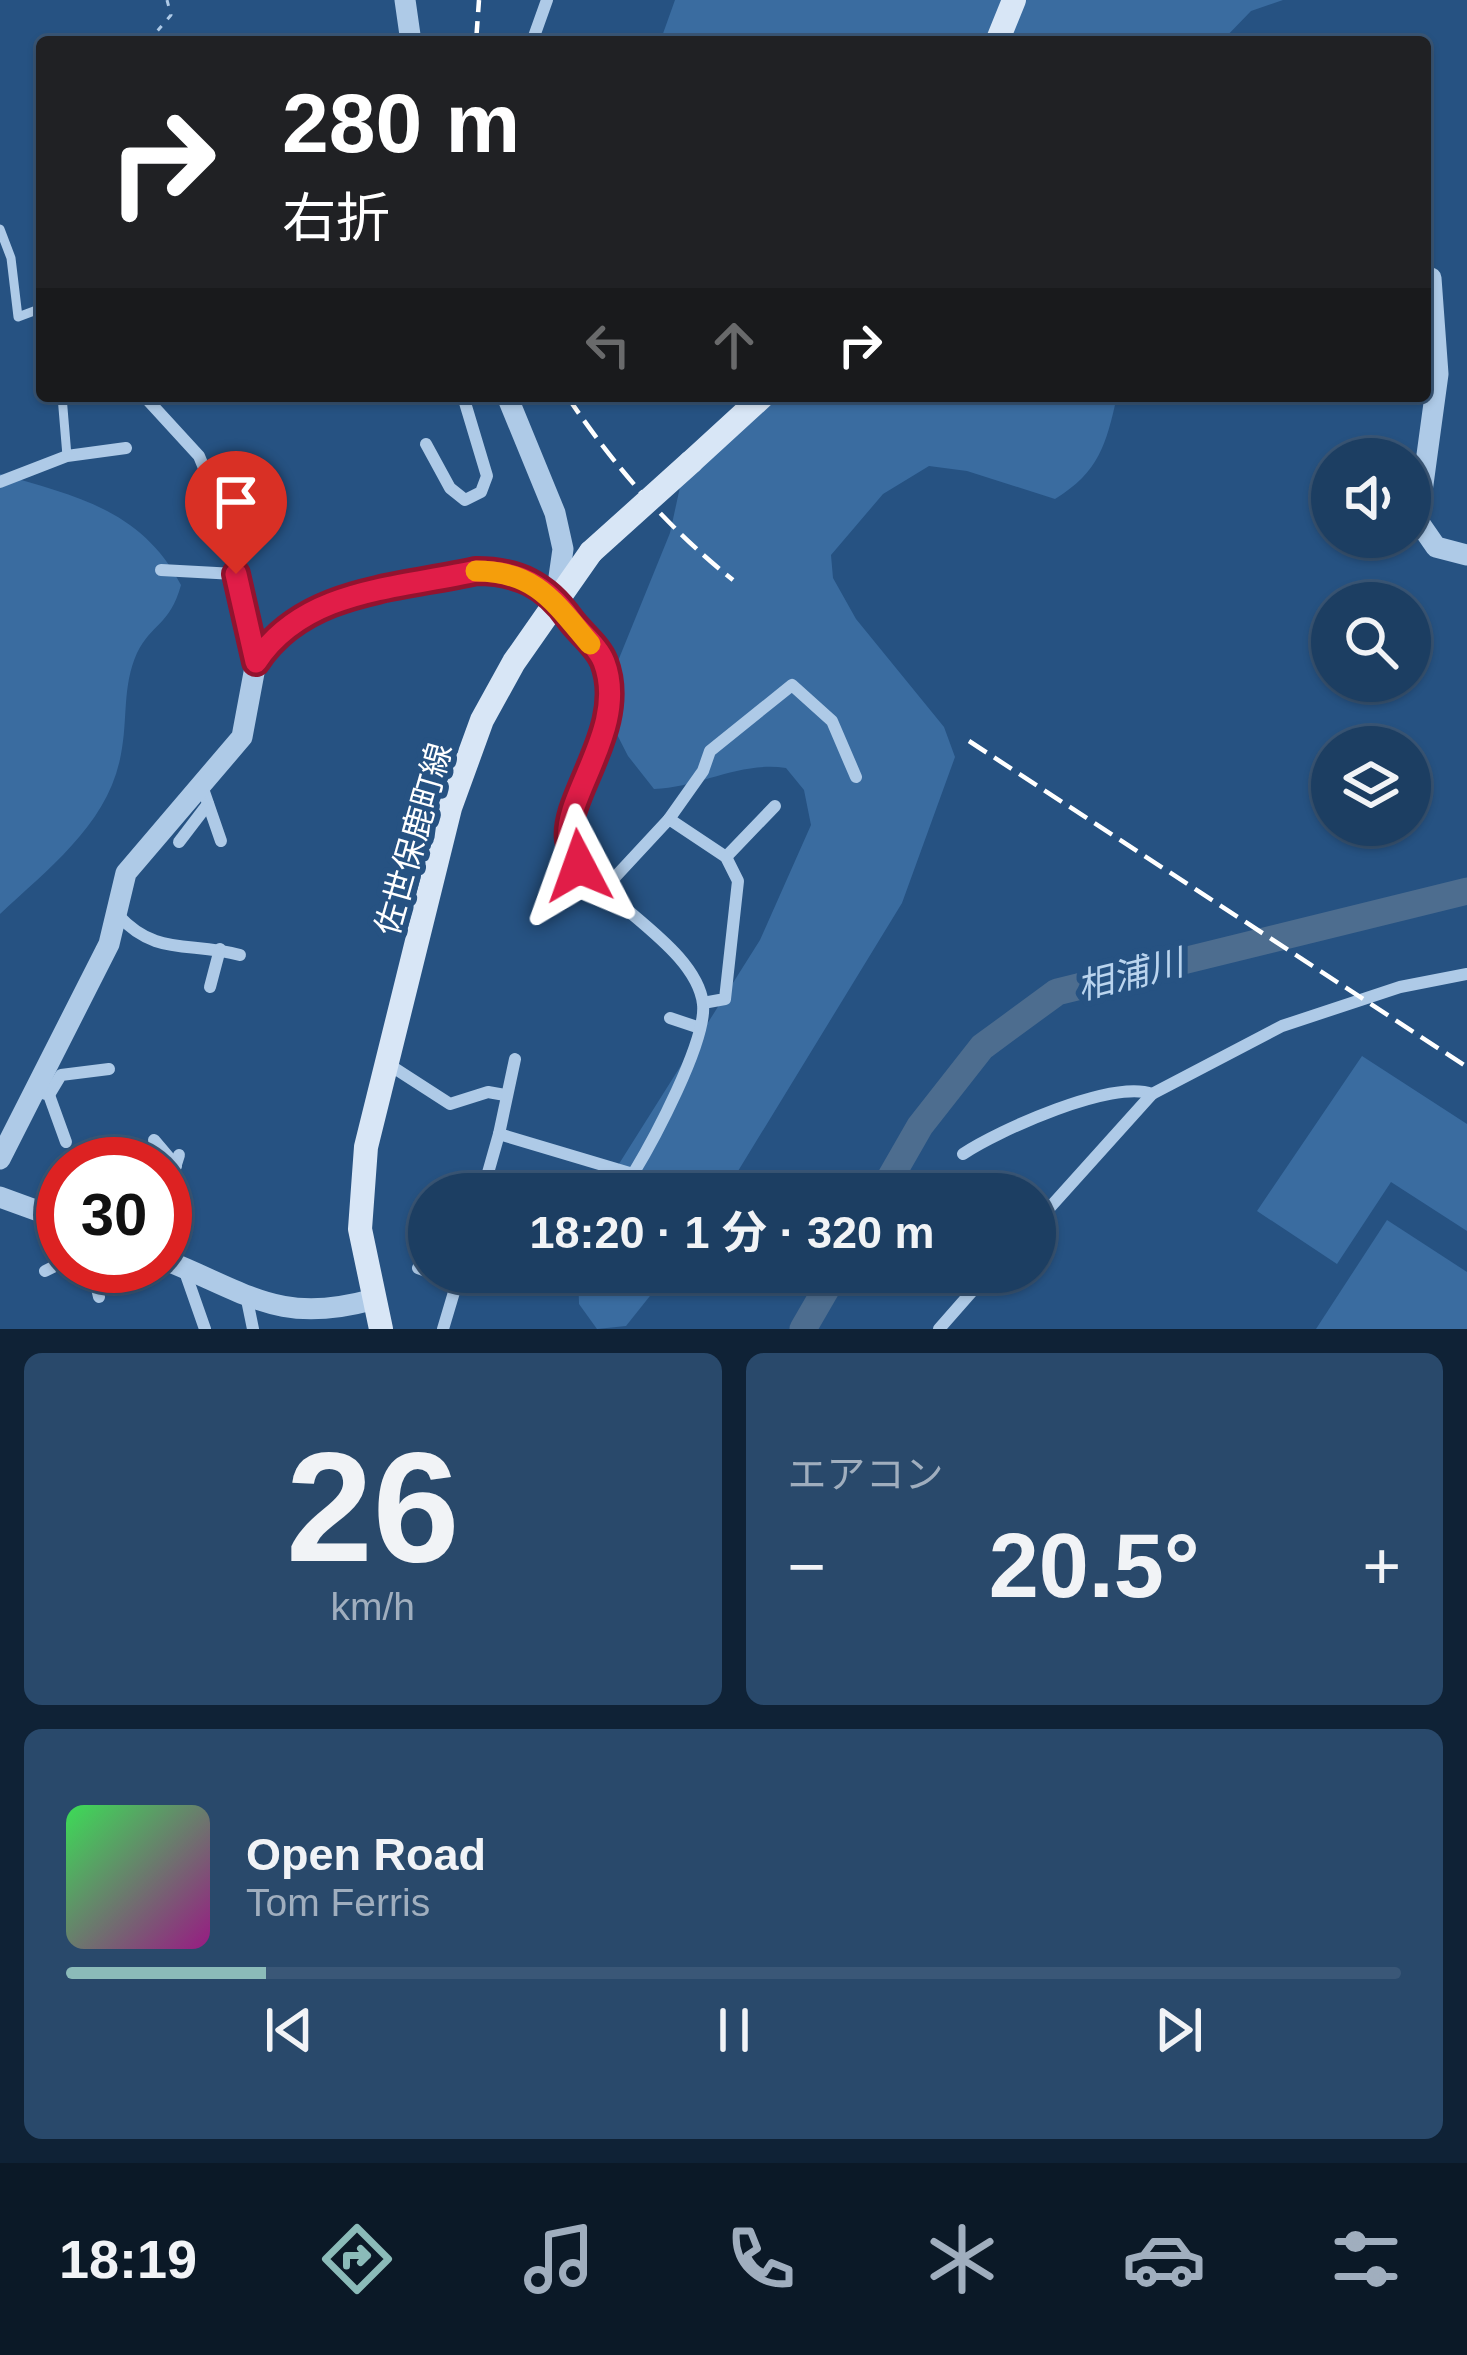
<!DOCTYPE html>
<html lang="ja">
<meta charset="utf-8">
<style>
:root{--surface:#1c3e62;--page:#29496b;--text:#f1f3f6;--muted:#a0aebe;--line:#3a5777;--accent:#8bbbb9}
body{margin:0;font-family:Helvetica,"Noto Sans JP",sans-serif;background:var(--page);color:var(--text);height:100vh;display:flex;flex-direction:column;font-size:45px;white-space:nowrap}
*{box-sizing:border-box;margin:0}
p{font-size:39px;color:var(--muted)}
.icon{flex:none;width:66px;height:66px;fill:none;stroke:currentColor;stroke-width:2;stroke-linecap:round;stroke-linejoin:round}
.map{position:relative;height:1329px;overflow:hidden}
.side{display:flex;flex-direction:column;gap:24px;padding:24px;background:#0f2236;flex:1}
.side>*{flex:none}
.banner{position:absolute;left:36px;top:36px;width:1395px;height:366px;border-radius:12px;box-shadow:0 3px 9px #0004,0 0 0 3px var(--line);background:#202124;color:#fff;overflow:hidden}
.tools{position:absolute;left:1311px;top:438px;display:grid;gap:24px}
.tools a{display:grid;place-items:center;width:120px;height:120px;border-radius:50%;background:var(--surface);box-shadow:0 3px 9px #0004,0 0 0 3px var(--line);font-size:60px}
.speed{position:absolute;left:36px;top:1137px;display:flex;gap:24px;font-size:60px;font-weight:700;text-align:center}
.speed>*{display:grid;place-content:center;width:156px;height:156px;border-radius:50%;background:var(--surface);box-shadow:0 3px 9px #0004,0 0 0 3px var(--line);line-height:1}
.speed .limit{border:18px solid #d22;background:#fff;color:#111}
.pin{position:absolute;display:grid;place-items:center;width:102px;height:102px;color:#fff;margin:-123px -51px;border-radius:50% 50% 50% 0;rotate:-45deg;box-shadow:0 0 12px #0007}
.pin .icon{rotate:45deg}
.me{position:absolute;width:132px;margin:-66px;rotate:356deg;stroke-linejoin:round;filter:drop-shadow(0 0 9px #0008)}
.turn{display:flex;align-items:center;gap:42px;height:252px;padding:0 48px;font-size:54px}
.turn .icon{width:156px;height:156px;stroke-width:2.5}
.turn b{display:block;font-size:84px;line-height:102px}
.lanes{display:flex;align-items:center;height:114px;padding:0 48px;background:#0003;justify-content:center;gap:60px;direction:ltr}
.lanes .off{opacity:.35}
.big{font-size:90px;font-weight:700;line-height:1.1}
.side .tile{flex:1;display:flex;flex-direction:column;justify-content:center;gap:18px;min-width:0;padding:0 42px;border-radius:18px;background:var(--page)}
.side .dial{align-items:center;gap:0}
.dial b{font-size:156px;line-height:1}
.song{display:flex;align-items:center;gap:36px}
.cover{width:144px;height:144px;border-radius:18px;background:linear-gradient(135deg,hsl(130 70% 55%),hsl(310 70% 35%))}
.played{height:12px;border-radius:6px;background:linear-gradient(90deg,var(--accent) 15%,var(--line) 15%)}
.keys{display:flex;justify-content:space-around;direction:ltr}
.heat{display:flex;justify-content:space-between;align-items:center;font-size:66px;direction:ltr}
.side .tiles{flex:1;display:grid;gap:24px;grid-template-columns:1fr 1fr}
.tile:last-child{grid-column:span 2}
.trip{position:absolute;left:408px;top:1173px;width:648px;height:120px;border-radius:60px;background:var(--surface);box-shadow:0 3px 9px #0004,0 0 0 3px var(--line);font-weight:700;line-height:120px;text-align:center}
.menu{display:flex;height:192px;justify-content:space-around;align-items:center;background:#0b1927;color:var(--muted)}
.menu .icon{width:84px;height:84px}
.menu .on{color:var(--accent)}
.menu b{font-size:54px;color:var(--text)}
.map>svg:first-child{display:block}
.green{fill:#3a6ca0}
.lines{fill:none;stroke-linecap:round;stroke-linejoin:round}
.river{stroke:#4d6d8f;stroke-width:27}
.path{stroke:#aecae7;stroke-width:3;stroke-dasharray:6 9;stroke-linecap:butt}
.service{stroke:#aecae7;stroke-width:9}
.minor{stroke:#aecae7;stroke-width:12}
.tertiary{stroke:#aecae7;stroke-width:21}
.secondary{stroke:#d8e6f6;stroke-width:24}
.rail{stroke:#fff;stroke-width:4.5;stroke-dasharray:21 9;stroke-linecap:butt}
.secondary-bridge{stroke:#d8e6f6;stroke-width:24}
.route-casing{stroke:#92132f;stroke-width:30}
.route{stroke:#e11d48;stroke-width:21}
.slow{stroke:#f59e0b;stroke-width:21}
.labels{text-anchor:middle;stroke-width:12;stroke-linejoin:round;paint-order:stroke}
.street-label{font-size:33px;fill:#fff;stroke:#265282}
.water-label{font-size:36px;font-style:italic;fill:#bad4ee;stroke:#265282}
</style>
<div class="map">
<svg width="1467" height="1329" viewBox="0 0 1467 1329">
<rect width="100%" height="100%" fill="#265282"/>
<g class="green">
<polygon points="675,0 1283,0 1251,11 1221,42 660,42"/>
<path d="M752,396H1117C1106,445 1099,472 1055,499L967,471L929,466L883,494L831,555L833,578L856,619L944,727L955,757L902,903L724,1194H600L760,940L811,825L804,790L786,768C740,761 701,787 654,789L628,756L605,711L618,661L670,533L680,487Z"/>
<path d="M0,474C76,496 142,510 181,585C170,625 151,624 137,653C122,686 128,720 121,754C109,823 49,868 0,914Z"/>
<polygon points="1362,1056 1467,1124 1467,1231 1391,1182 1337,1264 1257,1211"/>
<polygon points="1387,1220 1467,1272 1467,1329 1316,1329"/>
<polygon points="578,1272 669,1272 626,1326 597,1329 579,1304"/>
</g>
<g class="lines">
<g class="river">
<polyline points="881,1194 920,1126 982,1047 1057,992 1467,891"/>
<polyline points="803,1329 836,1272"/>
</g>
<polyline class="path" points="148,42 171,15 167,0"/>
<g class="service">
<polyline points="0,229 11,258 18,317 42,308"/>
<polyline points="62,396 67,456"/>
</g>
<g class="minor">
<polyline points="532,42 547,0"/>
<polyline points="144,396 199,456 216,497 255,661"/>
<polyline points="426,444 450,488 465,500 481,492 487,476 463,396"/>
<polyline points="0,482 67,456 126,448"/>
<polyline points="161,570 235,574"/>
<polyline points="202,786 221,841"/>
<polyline points="669,819 703,771 710,751 792,685 832,721 856,777"/>
<polyline points="179,842 208,804"/>
<polyline points="726,857 775,806"/>
<polyline points="604,889 669,819 726,857 738,881 725,999 703,1003"/>
<path d="M118,915C156,957 190,941 240,955"/>
<polyline points="210,987 220,949"/>
<polyline points="670,1018 700,1028"/>
<polyline points="388,1064 450,1104 488,1092 505,1095"/>
<polyline points="43,1093 49,1095 66,1142"/>
<polyline points="49,1095 61,1075 109,1069"/>
<polyline points="499,1134 515,1059"/>
<polyline points="154,1140 176,1166"/>
<path d="M963,1154C999,1130 1113,1079 1152,1094"/>
<path d="M482,1194L499,1134L633,1174C653,1141 707,1041 703,1004C698,962 644,926 616,900C598,883 576,868 570,843C559,799 635,716 602,657C591,637 570,619 557,599"/>
<polyline points="165,1199 179,1155"/>
<polyline points="1035,1224 1152,1094 1282,1026 1400,987 1467,974"/>
<polyline points="92,1266 99,1297"/>
<polyline points="418,1268 457,1282"/>
<polyline points="184,1269 205,1329"/>
<polyline points="45,1271 63,1262"/>
<polyline points="246,1295 253,1329"/>
<polyline points="443,1329 460,1272"/>
<polyline points="939,1329 989,1272"/>
</g>
<g class="tertiary">
<polyline points="405,0 411,42"/>
<polyline points="1431,278 1438,374 1418,521 1436,547 1467,555"/>
<path d="M0,1159L109,944L126,873L242,737L256,662L274,635L315,608L476,571C509,571 530,580 556,598L563,549L555,513L507,396"/>
<polyline points="0,1197 63,1220"/>
<path d="M165,1260C248,1293 279,1325 371,1300"/>
</g>
<g class="secondary">
<polyline points="997,42 1014,0"/>
<polyline points="691,462 763,396"/>
<polyline points="381,1329 360,1229 366,1147 450,808 482,720 514,662 591,552"/>
</g>
<g class="rail">
<polyline points="476,42 479,0"/>
<path d="M567,396C614,466 668,528 733,580"/>
<polyline points="969,741 1467,1067"/>
</g>
<polyline class="secondary-bridge" points="591,552 691,462"/>
</g>
<g class="lines">
<g class="route-casing">
<path id="route" d="M236,574L256,662C304,589 396,589 476,571C518,571 546,585 570,619C580,633 598,646 604,662C629,727 563,796 569,840C570,848 576,858 579,866"/>
</g>
<use href="#route" class="route"/>
<path class="slow" d="M476,571C536,571 555,603 590,644"/>
</g>
<g class="labels">
<g class="street-label">
<text transform="translate(413 839) rotate(-74)" y="12">佐世保鹿町線</text>
</g>
<g class="water-label">
<text transform="translate(1130 974) rotate(-14)" y="13">相浦川</text>
</g>
</g>
</svg>
<div class="tools">
<a><svg class="icon" aria-label="sound" viewBox="0 0 24 24"><path d="M4 9h4l5-4v14l-5-4H4zM17 9q2 3 0 6"/></svg></a>
<a><svg class="icon" aria-label="search" viewBox="0 0 24 24"><circle cx="10" cy="10" r="6"/><path d="M15 15l6 6"/></svg></a>
<a><svg class="icon" aria-label="layers" viewBox="0 0 24 24"><path d="M12 4l9 5-9 5-9-5zM3 14l9 5 9-5"/></svg></a>
</div>
<div class="speed"><div class="limit">30</div></div>
<div class="pin" style="left:236px;top:574px;background:#d93025"><svg class="icon" aria-label="arrive" viewBox="0 0 24 24"><path d="M6 21V4h12l-3 4 3 4H6"/></svg></div>
<svg class="me" style="left:579px;top:866px" viewBox="-20 -20 40 40"><path d="M0-17L14 15 0 8-14 15z" fill="#e11d48" stroke="#fff" stroke-width="4"/></svg>
<div class="trip">18:20 · 1 分 · 320 m</div>
<div class="banner">
<div class="turn"><svg class="icon" aria-label="right" viewBox="0 0 24 24"><path d="M7 20v-9h11M14 6l5 5-5 5"/></svg><div><b>280 m</b>右折</div></div>
<div class="lanes"><svg class="icon off" aria-label="left" viewBox="0 0 24 24"><path d="M17 20v-9H6M10 6l-5 5 5 5"/></svg><svg class="icon off" aria-label="ahead" viewBox="0 0 24 24"><path d="M12 20V5M6 11l6-6 6 6"/></svg><svg class="icon" aria-label="right" viewBox="0 0 24 24"><path d="M7 20v-9h11M14 6l5 5-5 5"/></svg></div>
</div>
</div>
<section class="side">
<div class="tiles">
<div class="tile dial"><b>26</b><p>km/h</p></div>
<div class="tile"><p>エアコン</p>
<div class="heat"><a>−</a><b class="big">20.5°</b><a>+</a></div>
</div>
<div class="tile">
<div class="song"><i class="cover"></i><div><b>Open Road</b><p>Tom Ferris</p></div></div>
<div class="played"></div>
<div class="keys"><svg class="icon" aria-label="previous" viewBox="0 0 24 24"><path d="M18 5L8 12l10 7zM5 5v14"/></svg><svg class="icon" aria-label="pause" viewBox="0 0 24 24"><path d="M8 5v14M16 5v14"/></svg><svg class="icon" aria-label="next" viewBox="0 0 24 24"><path d="M6 5l10 7-10 7zM19 5v14"/></svg></div>
</div>
</div>
</section>
<nav class="menu">
<b>18:19</b>
<svg class="icon on" aria-label="directions" viewBox="0 0 24 24"><path d="M12 3l9 9-9 9-9-9zM9 14v-3h6M13 9l2 2-2 2"/></svg>
<svg class="icon" aria-label="music" viewBox="0 0 24 24"><path d="M9 18V5l10-2v13"/><circle cx="6" cy="18" r="3"/><circle cx="16" cy="16" r="3"/></svg>
<svg class="icon" aria-label="phone" viewBox="0 0 24 24"><path d="M5 4h4l2 5-3 2q2 4 5 5l2-3 5 2v4C11 20 4 13 5 4z"/></svg>
<svg class="icon" aria-label="climate" viewBox="0 0 24 24"><path d="M12 3v18M4 7l16 10M4 17L20 7"/></svg>
<svg class="icon" aria-label="car" viewBox="0 0 24 24"><path d="M5 17H2v-5l4-1 3-4h7l3 4 3 1v5h-3M9 17h6M6 11h13"/><circle cx="7" cy="17" r="2"/><circle cx="17" cy="17" r="2"/></svg>
<svg class="icon" aria-label="filters" viewBox="0 0 24 24"><path d="M4 7h16M4 17h16"/><circle cx="9" cy="7" r="2"/><circle cx="15" cy="17" r="2"/></svg>
</nav>
